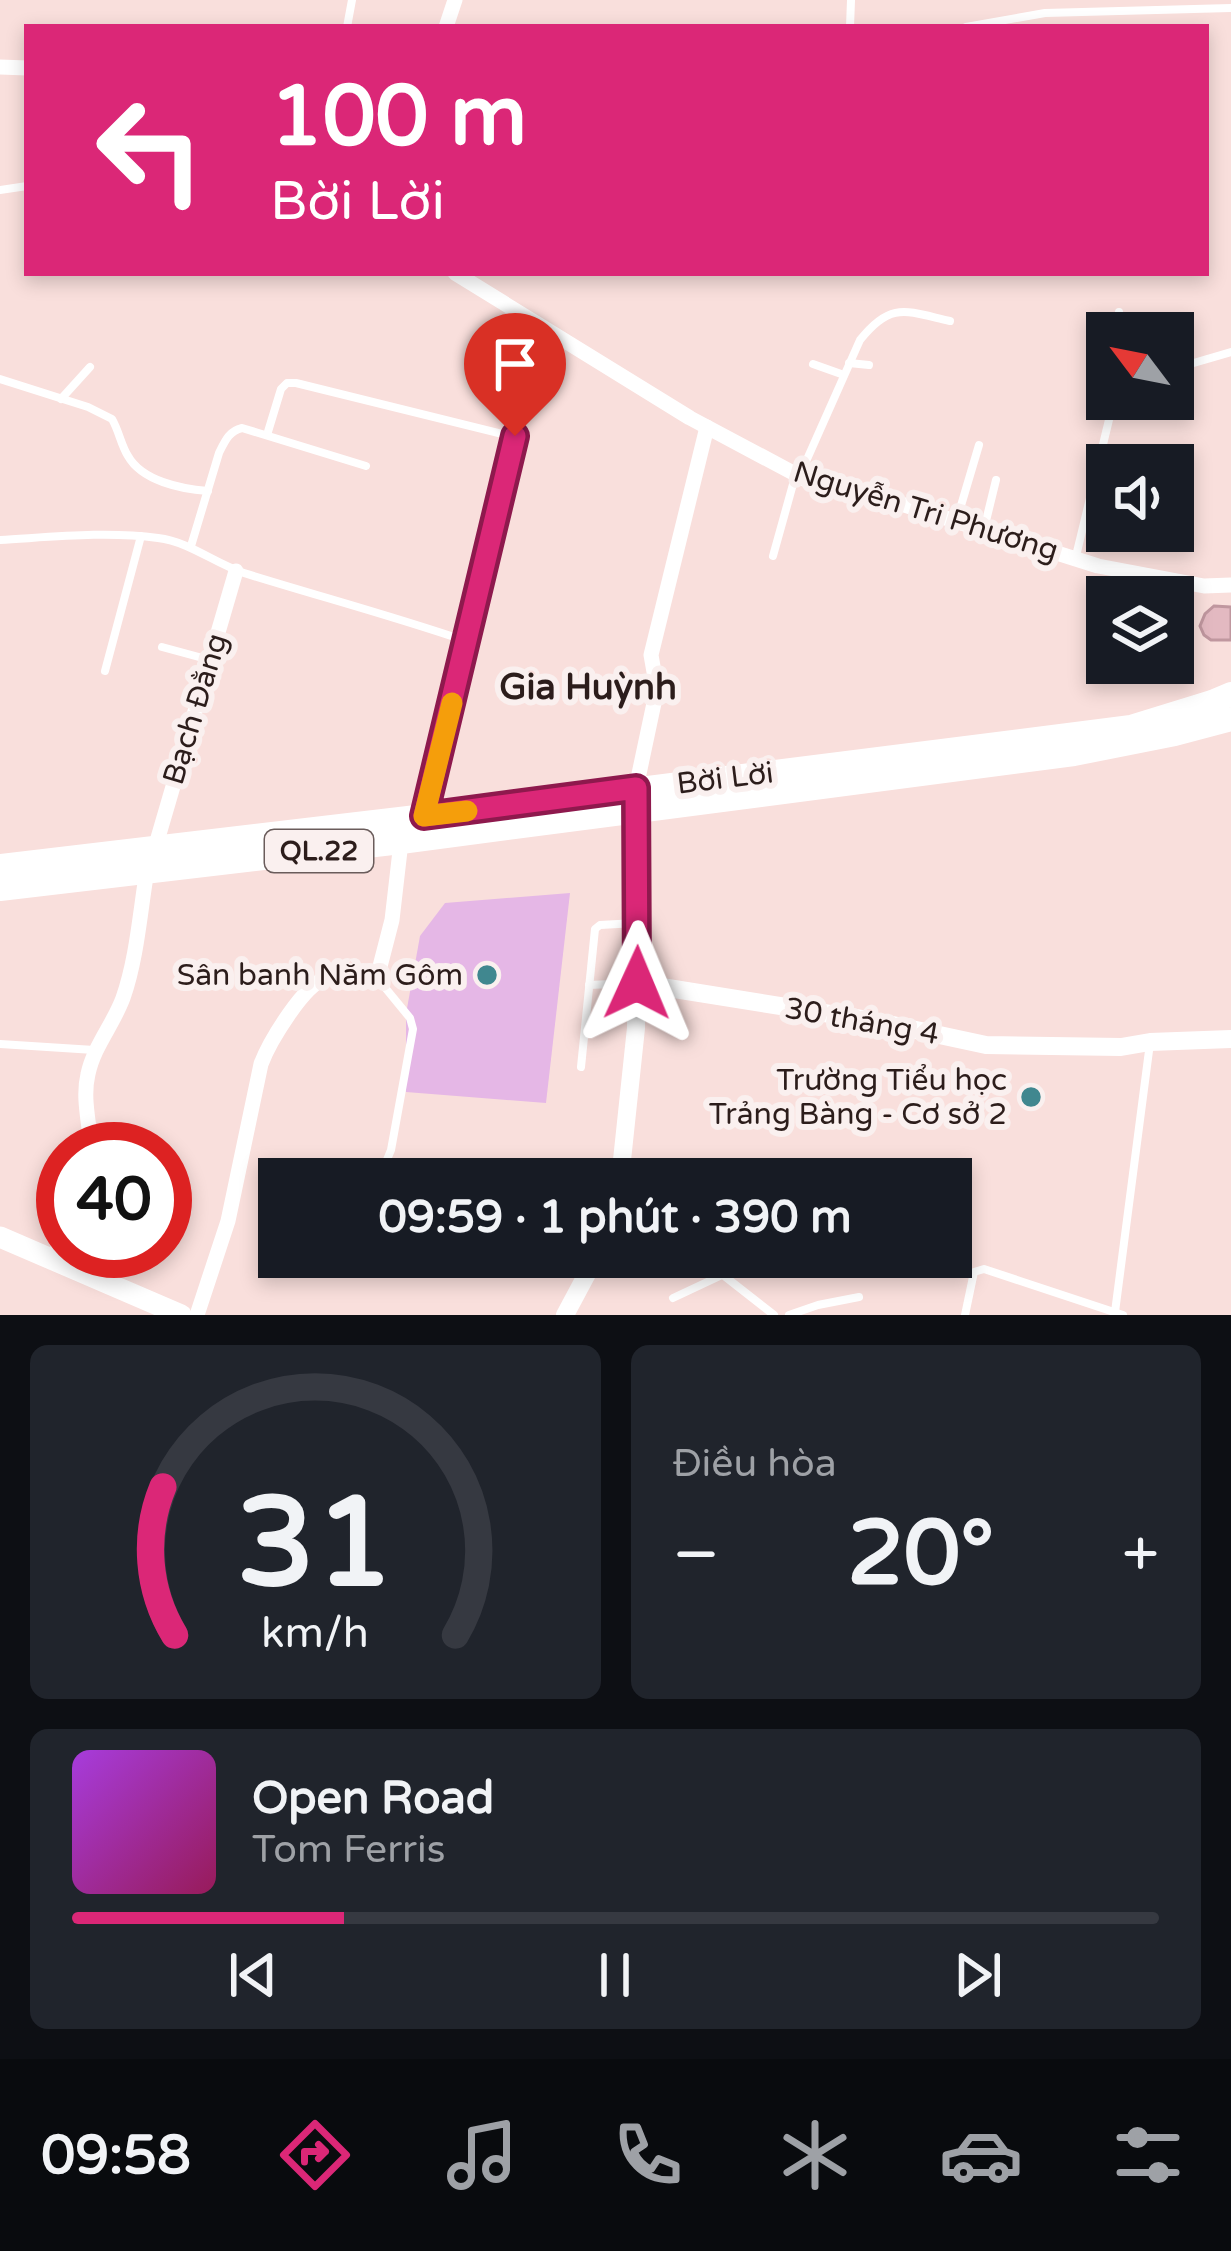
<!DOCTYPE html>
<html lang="vi">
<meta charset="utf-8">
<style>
:root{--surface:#171b24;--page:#20242c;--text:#f1f3f6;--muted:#9ea1a6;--line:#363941;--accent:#db2777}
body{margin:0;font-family:"Varela Round",sans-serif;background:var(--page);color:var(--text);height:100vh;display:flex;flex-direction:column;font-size:45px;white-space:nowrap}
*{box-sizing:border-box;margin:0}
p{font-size:39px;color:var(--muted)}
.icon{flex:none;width:66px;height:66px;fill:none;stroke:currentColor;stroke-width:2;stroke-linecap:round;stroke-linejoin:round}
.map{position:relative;height:1315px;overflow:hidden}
.side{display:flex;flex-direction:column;gap:30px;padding:30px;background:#0d0f14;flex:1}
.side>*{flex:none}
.banner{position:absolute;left:24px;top:24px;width:1185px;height:252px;border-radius:0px;box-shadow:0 6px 18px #0003;background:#db2777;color:#fff;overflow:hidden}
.needle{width:78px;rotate:302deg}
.buttons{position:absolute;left:1086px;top:312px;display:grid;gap:24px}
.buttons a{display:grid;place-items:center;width:108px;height:108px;border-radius:0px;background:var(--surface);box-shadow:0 6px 18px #0003;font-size:60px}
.speed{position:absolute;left:36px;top:1122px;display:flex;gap:24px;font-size:60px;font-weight:700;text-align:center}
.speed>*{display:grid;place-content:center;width:156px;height:156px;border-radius:50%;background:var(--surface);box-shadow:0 6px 18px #0003;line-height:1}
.speed .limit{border:18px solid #d22;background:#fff;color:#111}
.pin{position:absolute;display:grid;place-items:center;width:102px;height:102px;color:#fff;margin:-123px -51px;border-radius:50% 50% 50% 0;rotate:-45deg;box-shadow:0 0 12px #0007}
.pin .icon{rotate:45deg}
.me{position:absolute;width:132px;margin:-66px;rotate:1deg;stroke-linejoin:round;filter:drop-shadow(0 0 9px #0008)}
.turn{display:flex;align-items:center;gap:42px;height:252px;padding:0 48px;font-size:54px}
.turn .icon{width:156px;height:156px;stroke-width:2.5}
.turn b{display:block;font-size:84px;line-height:102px}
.big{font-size:90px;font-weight:700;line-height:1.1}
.side .card{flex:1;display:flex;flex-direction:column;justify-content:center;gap:18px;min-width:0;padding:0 42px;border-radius:18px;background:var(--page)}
.side .dial{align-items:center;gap:0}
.dial svg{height:312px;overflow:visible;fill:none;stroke:var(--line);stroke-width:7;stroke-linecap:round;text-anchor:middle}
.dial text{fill:var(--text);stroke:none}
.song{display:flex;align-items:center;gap:36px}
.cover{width:144px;height:144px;border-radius:18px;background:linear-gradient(135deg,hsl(280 70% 55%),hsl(330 70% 35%))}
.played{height:12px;border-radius:6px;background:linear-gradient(90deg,var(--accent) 25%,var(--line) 25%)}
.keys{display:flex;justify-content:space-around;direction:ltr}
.heat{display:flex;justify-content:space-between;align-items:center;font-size:66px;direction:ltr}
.side .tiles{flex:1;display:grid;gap:30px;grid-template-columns:1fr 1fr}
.card:last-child{grid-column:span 2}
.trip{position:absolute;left:258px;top:1158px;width:714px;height:120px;border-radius:0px;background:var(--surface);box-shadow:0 6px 18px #0003;font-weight:700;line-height:120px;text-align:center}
.menu{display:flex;height:192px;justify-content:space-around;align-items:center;background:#090b0e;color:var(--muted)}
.menu .icon{width:84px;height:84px}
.menu .on{color:var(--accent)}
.menu b{font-size:54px;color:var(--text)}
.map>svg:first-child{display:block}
.green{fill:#e5b7e6}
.building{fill:#e3b9c1;stroke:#c0979f;stroke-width:3}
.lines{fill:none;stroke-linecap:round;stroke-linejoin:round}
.service{stroke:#fff;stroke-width:8}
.minor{stroke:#fff;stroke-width:15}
.tertiary{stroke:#fff;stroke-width:18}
.secondary{stroke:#fff;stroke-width:21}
.trunk{stroke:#fff;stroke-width:24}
.route-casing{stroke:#8e194d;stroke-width:30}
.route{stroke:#db2777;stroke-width:21}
.slow{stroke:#f59e0b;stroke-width:21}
.poi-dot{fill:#40878f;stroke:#faf0ef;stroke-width:4.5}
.labels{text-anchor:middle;stroke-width:12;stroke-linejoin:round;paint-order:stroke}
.shield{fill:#faf0ef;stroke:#6a5c5b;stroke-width:3}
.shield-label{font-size:27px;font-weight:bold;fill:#2c1d1b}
.street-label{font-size:30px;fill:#2c1d1b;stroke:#faf0ef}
.poi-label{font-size:30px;fill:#2c1d1b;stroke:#faf0ef;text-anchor:end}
.quarter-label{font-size:36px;font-weight:bold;fill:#2c1d1b;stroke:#faf0ef}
</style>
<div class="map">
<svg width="1231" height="1315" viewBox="0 0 1231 1315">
<rect width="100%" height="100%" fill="#f9dfdc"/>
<polygon class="green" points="570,893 546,1103 406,1092 406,1014 420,936 445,903"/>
<polygon class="building" points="1214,606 1231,607 1231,640 1211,640 1204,635 1200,626 1205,614"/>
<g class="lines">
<g class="service">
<polyline points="347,27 352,0"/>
<polyline points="850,27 851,0"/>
<polyline points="966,27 1045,13 1231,8"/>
<polyline points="0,190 27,186"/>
<polyline points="1119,333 1119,312"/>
<polyline points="849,363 869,365"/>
<polyline points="813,364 844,375"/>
<polyline points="1173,369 1231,352"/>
<path d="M0,379L88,407L112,419C119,431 121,445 128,456C142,481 181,489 208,491"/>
<polyline points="61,399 90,367"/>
<polyline points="267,435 281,389 287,383 296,383 515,437"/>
<path d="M800,475L860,340C891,301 906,311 950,321"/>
<polyline points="957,519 979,445"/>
<polyline points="984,529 996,480"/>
<path d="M0,540C52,537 106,531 158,538C190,542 214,563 244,573C318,596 393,616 466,641"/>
<path d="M191,546L219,453C225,441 229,431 242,428L366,466"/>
<polyline points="773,556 795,477"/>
<polyline points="1076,556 1114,399"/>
<polyline points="162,647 210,660"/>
<polyline points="105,671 141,536"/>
<polyline points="378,979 410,1018 413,1029 391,1150 379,1179"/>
<polyline points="589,985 636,983"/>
<polyline points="0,1044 94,1050"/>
<polyline points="581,1067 595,929 600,925 636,923"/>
<polyline points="700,1257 774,1315"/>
<polyline points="673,1298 722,1275"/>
<polyline points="1115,1312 1150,1043"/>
<polyline points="789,1315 818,1305 859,1297"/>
<polyline points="965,1315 974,1272 984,1269 1123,1315"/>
</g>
<g class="minor">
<polyline points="446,27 455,0"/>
<polyline points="0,67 27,68"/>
<polyline points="455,273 690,418 812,483 882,498 1098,566 1204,586 1231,585"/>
<polyline points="636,788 657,689 651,655 707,427"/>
<polyline points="425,816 541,327"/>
<polyline points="155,848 236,571"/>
<path d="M91,1149C90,1124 82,1099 88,1074C94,1046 113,1025 123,998C137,958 140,912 147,870"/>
<polyline points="53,1261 63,1234"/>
<path d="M197,1315L228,1221L261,1064C269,1043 304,983 327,978C343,976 362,978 377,978L392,920L401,842"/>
</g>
<g class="tertiary">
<polyline points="637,983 874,1021 986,1045 1121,1047 1150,1042 1231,1039"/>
<polyline points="620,1179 636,1028 638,811"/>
<polyline points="565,1315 596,1257"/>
</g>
<polyline class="secondary" points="0,1237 181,1315"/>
<g class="trunk">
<polyline points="0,866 425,816 1131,727 1212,702 1231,694"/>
<polyline points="0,889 401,842 1074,754 1175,734 1231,719"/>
</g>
</g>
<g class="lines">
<g class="route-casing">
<polyline id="route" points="515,436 424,816 636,788 637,983"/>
</g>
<use href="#route" class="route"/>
<polyline class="slow" points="452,703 424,816 467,811"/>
</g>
<g class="poi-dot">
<circle cx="487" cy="975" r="12"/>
<circle cx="1031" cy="1097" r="12"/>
</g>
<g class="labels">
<rect class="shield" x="265" y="830" width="108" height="42" rx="9"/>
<g class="shield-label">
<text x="319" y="860">QL.22</text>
</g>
<g class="street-label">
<text transform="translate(926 511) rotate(17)" y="10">Nguyễn Tri Phương</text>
<text transform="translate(195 709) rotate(-73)" y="10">Bạch Đằng</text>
<text transform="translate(725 778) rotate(-7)" y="10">Bời Lời</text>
<text transform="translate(862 1021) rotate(10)" y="10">30 tháng 4</text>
</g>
<g class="poi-label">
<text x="463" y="985">Sân banh Năm Gôm</text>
<text x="1007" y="1090">Trường Tiểu học<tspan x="1007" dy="34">Trảng Bàng - Cơ sở 2</tspan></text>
</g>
<g class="quarter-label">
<text x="588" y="699">Gia Huỳnh</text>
</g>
</g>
</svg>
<div class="buttons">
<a><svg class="needle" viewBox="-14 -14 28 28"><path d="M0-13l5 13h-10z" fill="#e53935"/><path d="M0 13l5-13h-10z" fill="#9ea1a6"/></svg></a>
<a><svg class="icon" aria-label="sound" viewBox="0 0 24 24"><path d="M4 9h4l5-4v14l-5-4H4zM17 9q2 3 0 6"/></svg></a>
<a><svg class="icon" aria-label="layers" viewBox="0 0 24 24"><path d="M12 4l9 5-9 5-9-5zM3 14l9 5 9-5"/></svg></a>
</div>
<div class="speed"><div class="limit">40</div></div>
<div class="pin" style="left:515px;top:436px;background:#d93025"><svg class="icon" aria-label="arrive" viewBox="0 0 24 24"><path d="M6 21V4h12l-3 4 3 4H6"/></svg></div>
<svg class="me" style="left:637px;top:983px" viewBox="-20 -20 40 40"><path d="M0-17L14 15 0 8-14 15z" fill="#db2777" stroke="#fff" stroke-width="4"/></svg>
<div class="trip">09:59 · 1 phút · 390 m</div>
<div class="banner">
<div class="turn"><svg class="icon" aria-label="left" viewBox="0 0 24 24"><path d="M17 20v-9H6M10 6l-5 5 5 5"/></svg><div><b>100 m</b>Bời Lời</div></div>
</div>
</div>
<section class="side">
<div class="tiles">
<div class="card dial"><svg viewBox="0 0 100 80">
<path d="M14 69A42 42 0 1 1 86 69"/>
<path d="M14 69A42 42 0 0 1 11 31" stroke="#db2777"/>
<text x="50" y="56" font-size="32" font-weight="700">31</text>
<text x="50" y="72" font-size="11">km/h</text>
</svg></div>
<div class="card"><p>Điều hòa</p>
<div class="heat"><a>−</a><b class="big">20°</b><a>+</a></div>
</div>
<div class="card">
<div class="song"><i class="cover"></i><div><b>Open Road</b><p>Tom Ferris</p></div></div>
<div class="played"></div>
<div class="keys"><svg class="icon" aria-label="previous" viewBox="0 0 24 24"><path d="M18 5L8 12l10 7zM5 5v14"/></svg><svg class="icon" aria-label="pause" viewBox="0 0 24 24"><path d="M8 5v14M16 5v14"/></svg><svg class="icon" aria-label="next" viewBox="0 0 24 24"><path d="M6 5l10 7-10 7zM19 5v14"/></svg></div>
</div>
</div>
</section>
<nav class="menu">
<b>09:58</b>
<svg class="icon on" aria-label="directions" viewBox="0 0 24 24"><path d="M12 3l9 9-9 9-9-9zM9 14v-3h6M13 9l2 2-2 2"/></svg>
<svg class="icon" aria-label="music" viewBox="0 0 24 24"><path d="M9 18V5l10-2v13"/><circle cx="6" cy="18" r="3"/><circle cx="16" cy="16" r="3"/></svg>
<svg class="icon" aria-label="phone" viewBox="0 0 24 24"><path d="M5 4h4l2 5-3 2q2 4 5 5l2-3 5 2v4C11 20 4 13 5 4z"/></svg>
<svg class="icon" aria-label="climate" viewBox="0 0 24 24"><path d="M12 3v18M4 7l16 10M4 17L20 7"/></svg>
<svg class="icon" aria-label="car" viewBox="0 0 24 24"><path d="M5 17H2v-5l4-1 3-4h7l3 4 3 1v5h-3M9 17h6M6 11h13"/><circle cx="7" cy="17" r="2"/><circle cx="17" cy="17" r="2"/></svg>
<svg class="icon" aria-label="filters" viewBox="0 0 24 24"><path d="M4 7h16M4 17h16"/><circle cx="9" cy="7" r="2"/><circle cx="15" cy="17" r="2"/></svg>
</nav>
